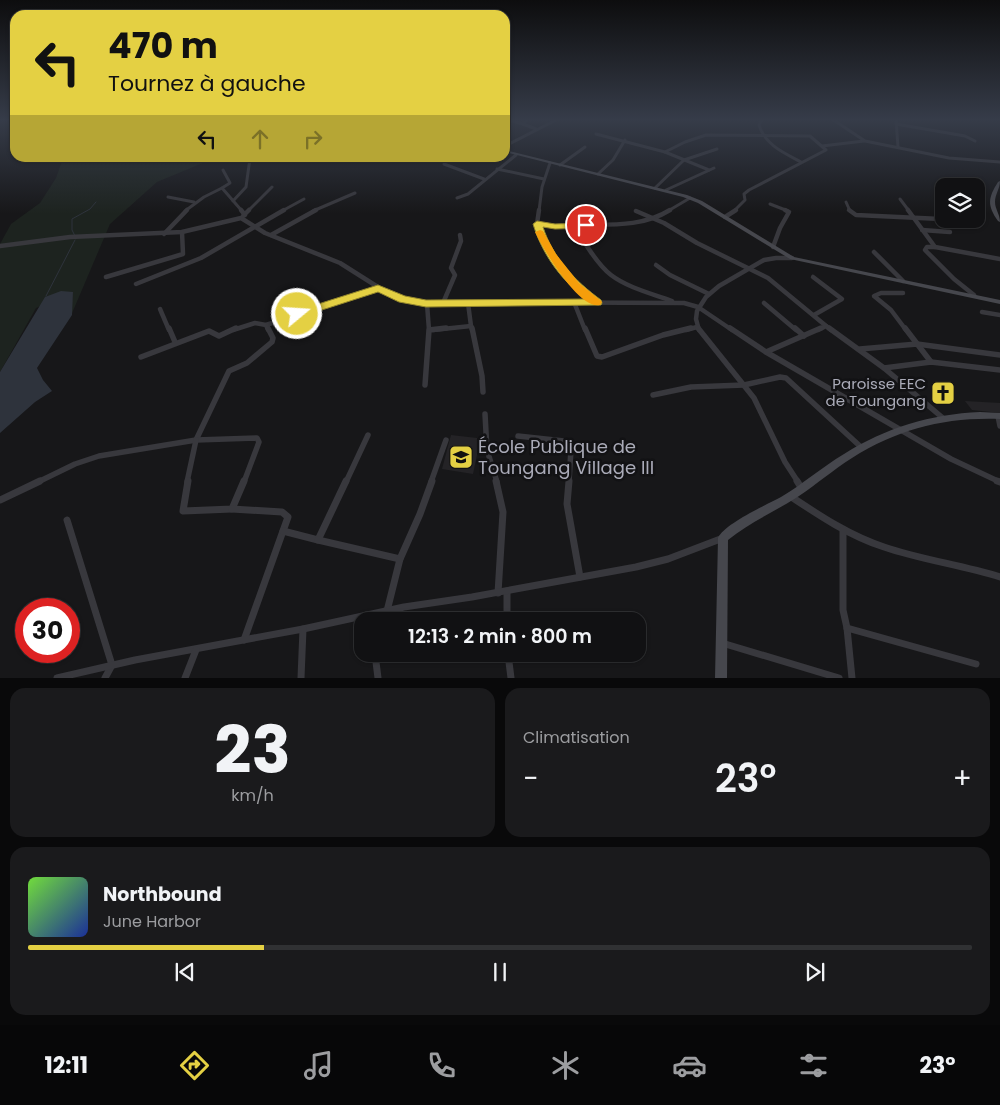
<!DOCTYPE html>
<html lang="fr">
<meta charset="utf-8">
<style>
:root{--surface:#111113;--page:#1a1a1c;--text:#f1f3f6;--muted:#9c9da0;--line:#303133;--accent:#e4d043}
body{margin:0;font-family:Poppins,sans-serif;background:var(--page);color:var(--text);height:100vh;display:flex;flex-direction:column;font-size:19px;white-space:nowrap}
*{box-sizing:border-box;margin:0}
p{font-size:16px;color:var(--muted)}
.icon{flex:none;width:28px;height:28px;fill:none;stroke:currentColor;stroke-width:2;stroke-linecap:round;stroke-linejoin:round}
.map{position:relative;height:678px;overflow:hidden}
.details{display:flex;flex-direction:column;gap:10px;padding:10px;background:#09090a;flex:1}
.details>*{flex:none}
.hud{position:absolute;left:10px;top:10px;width:500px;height:152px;border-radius:15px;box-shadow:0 1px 4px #0004,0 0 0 1px var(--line);background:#e4d043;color:#111;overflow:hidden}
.buttons{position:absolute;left:935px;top:178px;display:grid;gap:10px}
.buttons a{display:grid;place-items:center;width:50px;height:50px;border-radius:10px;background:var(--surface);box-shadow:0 1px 4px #0004,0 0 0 1px var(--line);font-size:25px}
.speed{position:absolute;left:15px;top:598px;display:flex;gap:10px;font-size:25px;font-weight:700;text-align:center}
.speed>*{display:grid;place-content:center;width:65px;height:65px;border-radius:50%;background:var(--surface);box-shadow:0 1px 4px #0004,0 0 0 1px var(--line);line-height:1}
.speed .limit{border:8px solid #d22;background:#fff;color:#111}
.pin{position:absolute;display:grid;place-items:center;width:42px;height:42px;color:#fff;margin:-21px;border:2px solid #fff;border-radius:50%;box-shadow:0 1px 5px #0007}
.me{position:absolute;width:55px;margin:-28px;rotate:72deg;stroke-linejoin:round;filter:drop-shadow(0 0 4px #0008)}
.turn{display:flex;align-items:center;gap:18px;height:105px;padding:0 15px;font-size:22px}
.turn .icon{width:65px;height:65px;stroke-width:2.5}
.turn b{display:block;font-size:35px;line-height:42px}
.lanes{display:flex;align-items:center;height:48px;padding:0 15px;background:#0003;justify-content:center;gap:25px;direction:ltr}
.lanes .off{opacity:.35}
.big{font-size:38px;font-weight:600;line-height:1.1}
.details .widget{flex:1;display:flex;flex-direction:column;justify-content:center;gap:8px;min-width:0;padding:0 18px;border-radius:15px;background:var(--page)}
.details .dial{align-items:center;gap:0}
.dial b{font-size:65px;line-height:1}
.song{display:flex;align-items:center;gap:15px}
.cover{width:60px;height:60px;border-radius:8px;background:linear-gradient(135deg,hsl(100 70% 55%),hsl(230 70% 35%))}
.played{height:5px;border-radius:2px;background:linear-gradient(90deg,var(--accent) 25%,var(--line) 25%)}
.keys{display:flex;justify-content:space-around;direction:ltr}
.heat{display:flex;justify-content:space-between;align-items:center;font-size:28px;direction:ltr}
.details .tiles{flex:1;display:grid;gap:10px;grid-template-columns:1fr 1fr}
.widget:last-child{grid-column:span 2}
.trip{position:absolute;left:354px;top:612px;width:292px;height:50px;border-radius:15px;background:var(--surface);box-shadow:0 1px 4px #0004,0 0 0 1px var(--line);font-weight:600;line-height:50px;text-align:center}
.tab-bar{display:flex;height:80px;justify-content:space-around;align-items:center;background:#070708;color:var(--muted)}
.tab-bar .icon{width:35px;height:35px}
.tab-bar .active{color:var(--accent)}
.tab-bar b{font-size:22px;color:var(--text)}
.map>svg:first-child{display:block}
.built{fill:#242326}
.green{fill:#1d231f}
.water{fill:#2e333c}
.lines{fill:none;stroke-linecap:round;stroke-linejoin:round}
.stream{stroke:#2e333c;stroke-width:1}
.street-far3{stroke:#38383d;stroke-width:3}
.street-far2{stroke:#38383d;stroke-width:4.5}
.street-far1{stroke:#38383d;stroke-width:5.5}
.street{stroke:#38383d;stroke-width:7}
.secondary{fill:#46474d;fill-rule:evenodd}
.route{fill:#e4d043;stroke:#94872c}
.slow{fill:#f59e0b}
.labels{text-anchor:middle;stroke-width:5;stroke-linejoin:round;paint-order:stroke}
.poi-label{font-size:15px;fill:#aaabb8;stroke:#121214;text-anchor:end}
.near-poi-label{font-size:18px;fill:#aaabb8;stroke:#121214;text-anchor:start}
</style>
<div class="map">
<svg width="1000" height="678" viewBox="0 0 1000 678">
<rect width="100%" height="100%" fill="#171719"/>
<g class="built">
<polygon points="965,401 1000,403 1000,413 972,410"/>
<polygon points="451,435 477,438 479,445 473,474 442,469"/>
</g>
<polygon class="green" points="63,158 215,158 157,182 110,224 70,318 73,292 36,308 0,372 0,244 11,224 40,203 56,178"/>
<polygon class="water" points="61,291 73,292 72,315 37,368 43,380 52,391 35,402 0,433 0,372 45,297"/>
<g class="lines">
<g class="stream">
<polyline points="75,236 72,230 72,219 90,209 96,202"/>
<polyline points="46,296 75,240"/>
</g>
<g class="street-far3">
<polyline points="506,119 523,124"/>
<polyline points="528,119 523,124 536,129"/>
<path d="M762,119L759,125C765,145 784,153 801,162"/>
<polyline points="832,119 865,141 949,158 1000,162"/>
<polyline points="896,119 898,147"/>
<polyline points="896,124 965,136 975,141"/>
<polyline points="596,134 665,152 709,170"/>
<polyline points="505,146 558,119"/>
<polyline points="822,146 864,141"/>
<polyline points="665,152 685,142 706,135 810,136 826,150 749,190 744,194 745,200 734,211"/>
<polyline points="444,164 484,179"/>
<polyline points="560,165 585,147"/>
<polyline points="497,169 544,179"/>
<polyline points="223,170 230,183 222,188 242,211"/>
<polyline points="598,174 613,160 625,140"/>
<polyline points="655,188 684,160 717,149"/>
<polyline points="666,190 714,168"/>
<polyline points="168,197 194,202"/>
<polyline points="457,198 468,194 516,155"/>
<polyline points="900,199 909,211"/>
<polyline points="233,201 246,187 250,158"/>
<polyline points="846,202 850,211"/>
<polyline points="770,204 788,211"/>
<polyline points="185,211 204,197 222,188"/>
<polyline points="248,211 272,187"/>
<polyline points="282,211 304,199"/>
<polyline points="313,211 355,193"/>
<polyline points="539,211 542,187 550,163"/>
<polyline points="668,211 690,198"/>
</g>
<g class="street-far2">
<polyline points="241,210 245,215"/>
<polyline points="539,210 537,224 555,226 575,225"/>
<path d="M670,210C641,228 608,224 575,225C582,240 598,265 611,275C628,288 653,294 672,301"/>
<polyline points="849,210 856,215 941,219"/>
<polyline points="908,210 935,247 1000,259"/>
<polyline points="636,211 664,223 697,243 768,278 831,330"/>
<polyline points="243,216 249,210"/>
<polyline points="725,217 736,210"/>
<path d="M537,224C550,256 569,281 597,302"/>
<polyline points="922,230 950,232"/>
<polyline points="164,234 187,210"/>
<polyline points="271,235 316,210"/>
<polyline points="0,246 70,237 182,232 241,218 265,233 340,263 389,294 416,302 684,303 698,307 732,330"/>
<polyline points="773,247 780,228 789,212 785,210"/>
<polyline points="935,247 927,247 925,250 954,279 974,295"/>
<polyline points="874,252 903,281"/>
<polyline points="656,265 670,275 709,294"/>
<polyline points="106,277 183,254 182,232"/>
<polyline points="813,277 842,299 814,315"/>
<polyline points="136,284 201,258 284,210"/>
<polyline points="903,293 881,293 874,296 891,310 906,330"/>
<polyline points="574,302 585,330"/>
<polyline points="443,303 455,275 451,268 461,241 460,235"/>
<polyline points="468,303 471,326"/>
<polyline points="764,303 796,330"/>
<polyline points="427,304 429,330"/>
<polyline points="160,309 169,330"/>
<polyline points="982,312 1000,315"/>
<polyline points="266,325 268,330"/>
<polyline points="233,330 255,323 266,325 378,288"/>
<polyline points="433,330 471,326 472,330"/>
<polyline points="686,330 697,327"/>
<polyline points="699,330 696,319 697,311 706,297 719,286 764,260 776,258 792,258"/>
<polyline points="818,330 826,326"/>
</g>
<g class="street-far1">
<polyline points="169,328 175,342"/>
<polyline points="472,328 482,376 483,392"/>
<polyline points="585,328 597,356 602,357 663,335 691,328"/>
<polyline points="698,328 754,398 785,462 798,482"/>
<polyline points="730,328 766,352 951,459 1000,482"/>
<polyline points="795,328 804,336"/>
<polyline points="829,328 884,368 944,419"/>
<polyline points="905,328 931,362"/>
<polyline points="860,349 917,344 1000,355"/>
<polyline points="766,352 821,328"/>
<polyline points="141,357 209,331 219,336 236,328"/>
<polyline points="884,368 931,362 1000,370"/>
<polyline points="425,385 429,330 446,328"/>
<polyline points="653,395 691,387 744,385 780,377 786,378 862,448"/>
<polyline points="485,414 487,450 497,482"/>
<polyline points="998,416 1000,426"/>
<polyline points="518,436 564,441 569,444 571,449 569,482"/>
<polyline points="196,440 229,371 247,363 272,342 273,338 268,328"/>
<polyline points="196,440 257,438 259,442 244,482"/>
<polyline points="38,482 75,464 99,456 196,440"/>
<polyline points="187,482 196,440"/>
<polyline points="346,482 368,435"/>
<polyline points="431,482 446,440"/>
</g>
<g class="street">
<polyline points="188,481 183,511 232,509 244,481"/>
<polyline points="496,481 503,512 498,593"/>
<polyline points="569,481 567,504 580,577"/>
<polyline points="797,481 802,489"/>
<polyline points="997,481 1000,482"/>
<path d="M790,496C820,516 850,536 884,547C922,560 962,565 1000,577"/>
<polyline points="0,500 40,481"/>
<polyline points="232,509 282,512 288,517 244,640"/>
<polyline points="67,520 112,665 105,678"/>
<polyline points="843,530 843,610 847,628 852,678"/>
<polyline points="283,531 318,540 346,481"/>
<polyline points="318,540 400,559"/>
<polyline points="507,591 507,621"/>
<polyline points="387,611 400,559 420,514 432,481"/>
<polyline points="847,628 976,664"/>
<polyline points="722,643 839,678"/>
<polyline points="375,654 378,678"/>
<polyline points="508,654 511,678"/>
<polyline points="57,678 135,660 303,629 404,607 472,597 636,567 668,559 723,538"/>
<polyline points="185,678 196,650"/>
<polyline points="301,678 303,629"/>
</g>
<g class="secondary">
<polygon points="505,150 687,195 702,201 794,257 1000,300 1000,304 790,259 698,203 683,197 505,152"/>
<path d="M1000,181C1000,189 995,194 995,202C995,209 1000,214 1000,222L998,221C987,205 988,198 998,182Z"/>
<path d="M980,412L1000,413V419C945,417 898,429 852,458C833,470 817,484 799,496C776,511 750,522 728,540L727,678H715L718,538C724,524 766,505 781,497C803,484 822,467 844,454C885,428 931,414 980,412Z"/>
</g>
</g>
<linearGradient id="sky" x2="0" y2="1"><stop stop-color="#0d0d0e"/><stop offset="0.56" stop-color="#363c49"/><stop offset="1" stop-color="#363c49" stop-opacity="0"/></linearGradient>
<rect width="1000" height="214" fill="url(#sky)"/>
<path class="route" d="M537,221L555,224L590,223L591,225L586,228L555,229L543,227C553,258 575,281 601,300L602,303L601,305L426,307L399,302L378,292L297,318L292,314L293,312L378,285L405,296L426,300L586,299C561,280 542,254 533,224Z"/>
<path class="slow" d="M540,230L543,231L556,254L579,283L600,300L602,302L600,305C579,310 543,249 535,232Z"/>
<defs>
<g id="church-square" transform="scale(1.25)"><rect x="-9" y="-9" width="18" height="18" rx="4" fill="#e4d043" stroke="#121214"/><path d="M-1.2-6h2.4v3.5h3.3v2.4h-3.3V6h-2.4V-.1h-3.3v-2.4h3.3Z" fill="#111"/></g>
<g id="school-square" transform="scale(1.25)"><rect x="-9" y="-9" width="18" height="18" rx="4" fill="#e4d043" stroke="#121214"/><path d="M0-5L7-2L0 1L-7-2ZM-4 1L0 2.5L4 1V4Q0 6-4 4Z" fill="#111"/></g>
</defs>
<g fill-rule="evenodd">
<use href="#church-square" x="943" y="393"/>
<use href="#school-square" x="461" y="457"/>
</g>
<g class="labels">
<g class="poi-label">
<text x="926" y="389">Paroisse EEC<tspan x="926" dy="17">de Toungang</tspan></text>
</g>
<g class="near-poi-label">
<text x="478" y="453">École Publique de<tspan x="478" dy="21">Toungang Village III</tspan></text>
</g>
</g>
</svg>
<div class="buttons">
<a><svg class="icon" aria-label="layers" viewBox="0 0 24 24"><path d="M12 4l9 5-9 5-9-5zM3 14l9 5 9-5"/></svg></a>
</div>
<div class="speed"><div class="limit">30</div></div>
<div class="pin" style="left:586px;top:225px;background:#d93025"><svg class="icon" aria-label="arrive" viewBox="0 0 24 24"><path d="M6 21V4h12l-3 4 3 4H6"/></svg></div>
<svg class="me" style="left:297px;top:314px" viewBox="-20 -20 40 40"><circle r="17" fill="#e4d043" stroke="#fff" stroke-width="3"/><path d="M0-11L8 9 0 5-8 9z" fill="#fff"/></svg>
<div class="trip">12:13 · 2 min · 800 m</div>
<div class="hud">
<div class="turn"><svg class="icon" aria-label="left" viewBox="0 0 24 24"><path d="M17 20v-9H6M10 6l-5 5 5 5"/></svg><div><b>470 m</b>Tournez à gauche</div></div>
<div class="lanes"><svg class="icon" aria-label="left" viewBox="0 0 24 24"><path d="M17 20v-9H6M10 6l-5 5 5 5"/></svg><svg class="icon off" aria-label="ahead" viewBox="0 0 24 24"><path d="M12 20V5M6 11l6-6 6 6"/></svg><svg class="icon off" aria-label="right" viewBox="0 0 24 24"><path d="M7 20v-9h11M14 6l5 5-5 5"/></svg></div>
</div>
</div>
<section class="details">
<div class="tiles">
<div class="widget dial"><b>23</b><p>km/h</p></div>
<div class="widget"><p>Climatisation</p>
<div class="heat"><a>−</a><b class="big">23°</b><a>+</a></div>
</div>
<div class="widget">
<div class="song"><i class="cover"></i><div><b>Northbound</b><p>June Harbor</p></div></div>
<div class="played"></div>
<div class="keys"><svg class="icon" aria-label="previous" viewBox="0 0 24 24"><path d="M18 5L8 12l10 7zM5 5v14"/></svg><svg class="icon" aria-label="pause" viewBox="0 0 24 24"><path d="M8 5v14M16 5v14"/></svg><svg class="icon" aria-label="next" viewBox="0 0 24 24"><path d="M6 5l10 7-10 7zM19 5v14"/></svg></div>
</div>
</div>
</section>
<nav class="tab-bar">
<b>12:11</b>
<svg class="icon active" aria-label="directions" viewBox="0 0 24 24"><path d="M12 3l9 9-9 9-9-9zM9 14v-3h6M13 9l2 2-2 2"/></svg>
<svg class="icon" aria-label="music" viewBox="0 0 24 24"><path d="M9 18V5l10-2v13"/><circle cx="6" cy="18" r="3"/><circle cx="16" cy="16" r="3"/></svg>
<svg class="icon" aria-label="phone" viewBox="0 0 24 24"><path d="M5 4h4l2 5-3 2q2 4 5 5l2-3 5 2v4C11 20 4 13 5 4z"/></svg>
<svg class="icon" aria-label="climate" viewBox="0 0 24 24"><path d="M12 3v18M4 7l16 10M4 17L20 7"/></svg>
<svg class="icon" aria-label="car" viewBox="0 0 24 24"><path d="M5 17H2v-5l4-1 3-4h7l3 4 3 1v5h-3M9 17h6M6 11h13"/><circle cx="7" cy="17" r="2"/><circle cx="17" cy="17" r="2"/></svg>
<svg class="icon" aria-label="filters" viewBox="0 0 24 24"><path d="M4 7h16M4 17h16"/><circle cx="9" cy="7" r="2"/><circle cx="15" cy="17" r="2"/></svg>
<b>23°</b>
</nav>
